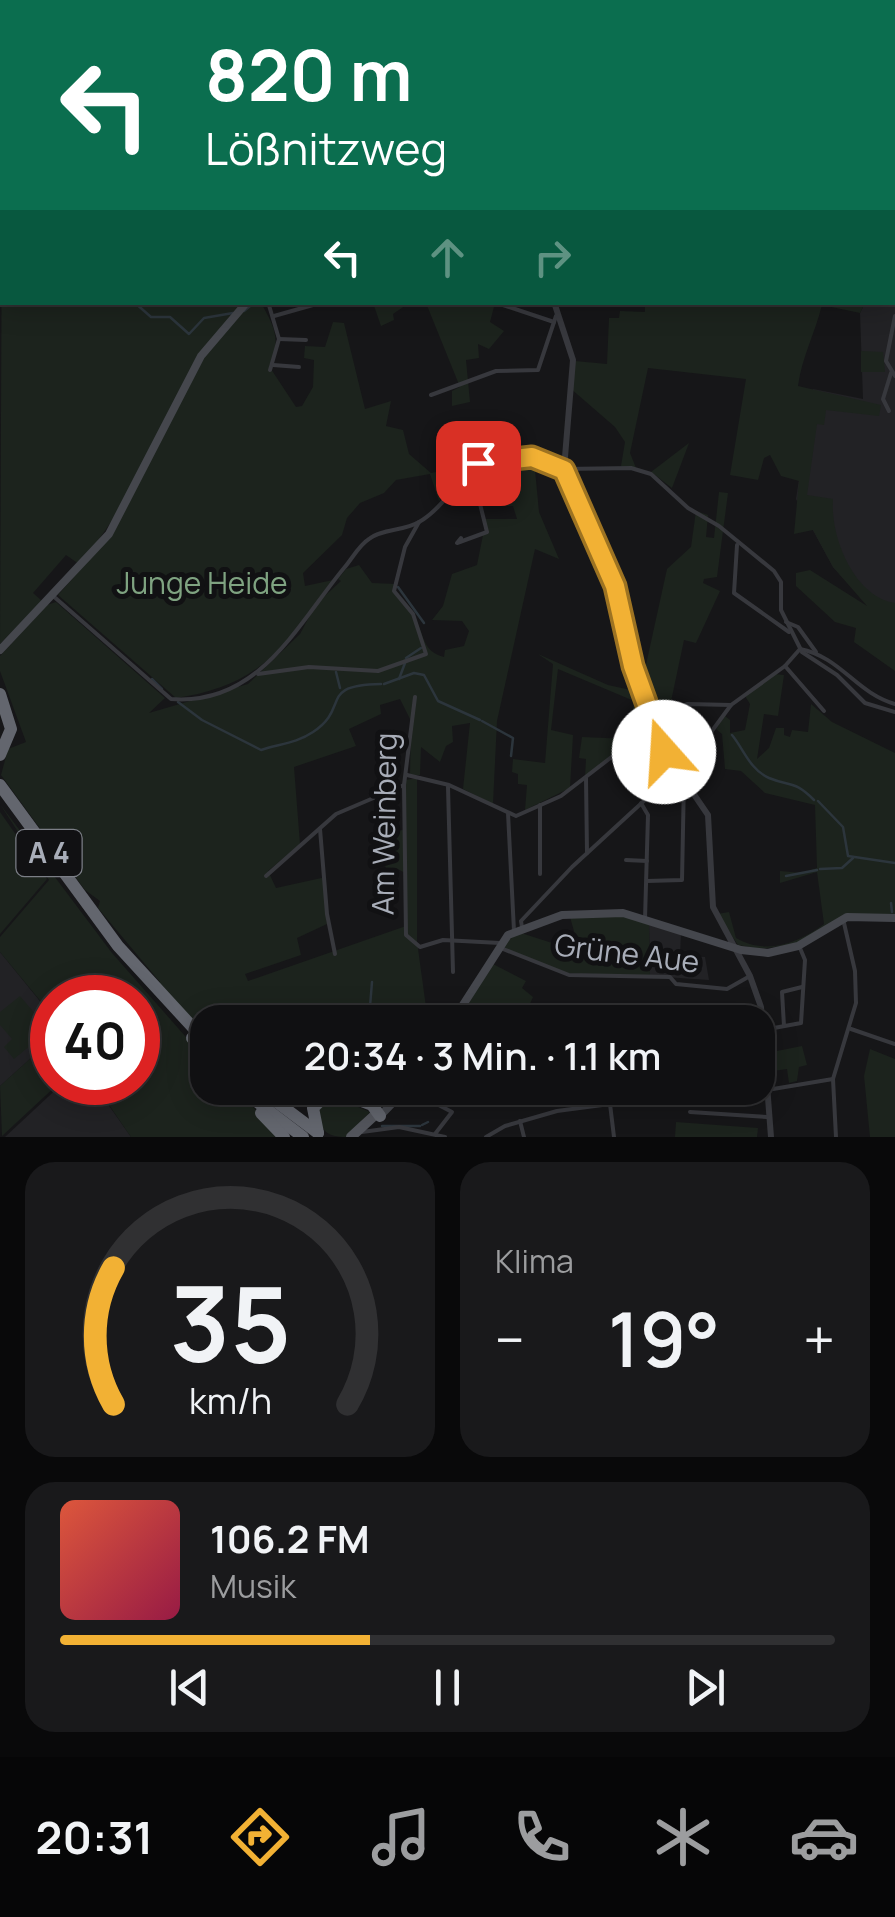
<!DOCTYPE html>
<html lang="de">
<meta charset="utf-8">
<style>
:root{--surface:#101012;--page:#19191b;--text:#f1f3f6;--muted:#9c9d9f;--line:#303032;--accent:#f2b134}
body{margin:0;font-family:Manrope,sans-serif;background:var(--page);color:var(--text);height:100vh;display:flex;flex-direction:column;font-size:38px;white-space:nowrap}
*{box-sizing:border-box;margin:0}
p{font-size:32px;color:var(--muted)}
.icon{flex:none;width:55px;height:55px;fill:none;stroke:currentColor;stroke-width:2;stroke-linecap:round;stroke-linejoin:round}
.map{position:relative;height:1137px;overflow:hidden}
.panel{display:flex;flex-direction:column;gap:25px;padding:25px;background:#09090a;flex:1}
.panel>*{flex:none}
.top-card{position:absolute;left:0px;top:0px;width:895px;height:305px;box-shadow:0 5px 25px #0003,0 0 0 2px var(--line);background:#0b6e4f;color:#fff;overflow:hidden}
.speed{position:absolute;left:30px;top:975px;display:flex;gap:20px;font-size:50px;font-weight:700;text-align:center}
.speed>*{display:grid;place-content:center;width:130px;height:130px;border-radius:50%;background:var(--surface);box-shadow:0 5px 25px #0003,0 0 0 2px var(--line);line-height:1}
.speed .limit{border:15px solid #d22;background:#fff;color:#111}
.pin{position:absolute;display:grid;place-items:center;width:85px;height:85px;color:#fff;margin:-42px;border-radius:20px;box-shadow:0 5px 15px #0006}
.me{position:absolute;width:110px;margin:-55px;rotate:341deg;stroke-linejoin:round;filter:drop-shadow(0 0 8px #0008)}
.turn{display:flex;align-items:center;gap:35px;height:210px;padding:0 40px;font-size:45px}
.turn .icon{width:130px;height:130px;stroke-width:2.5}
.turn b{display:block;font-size:70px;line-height:85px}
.lanes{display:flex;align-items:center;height:95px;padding:0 40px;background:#0003;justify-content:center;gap:50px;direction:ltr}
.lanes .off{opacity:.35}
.big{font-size:75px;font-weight:600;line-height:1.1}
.panel .card{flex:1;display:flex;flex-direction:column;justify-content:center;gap:15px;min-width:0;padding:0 35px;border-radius:30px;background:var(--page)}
.panel .dial{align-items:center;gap:0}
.dial svg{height:260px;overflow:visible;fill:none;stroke:var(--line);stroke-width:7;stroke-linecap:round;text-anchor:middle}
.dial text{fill:var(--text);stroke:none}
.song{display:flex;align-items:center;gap:30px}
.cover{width:120px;height:120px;border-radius:15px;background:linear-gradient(135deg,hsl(10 70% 55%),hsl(340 70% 35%))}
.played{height:10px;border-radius:5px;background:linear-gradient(90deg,var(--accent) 40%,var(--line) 40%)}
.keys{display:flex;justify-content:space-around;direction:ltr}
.heat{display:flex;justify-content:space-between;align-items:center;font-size:55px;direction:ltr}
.panel .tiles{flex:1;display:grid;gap:25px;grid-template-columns:1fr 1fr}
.card:last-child{grid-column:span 2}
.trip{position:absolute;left:190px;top:1005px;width:585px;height:100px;border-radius:30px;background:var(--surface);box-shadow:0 5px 25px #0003,0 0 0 2px var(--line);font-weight:600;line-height:100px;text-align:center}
.tab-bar{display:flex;height:160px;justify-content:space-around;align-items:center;background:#060607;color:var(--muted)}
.tab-bar .icon{width:70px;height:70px}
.tab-bar .current{color:var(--accent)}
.tab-bar b{font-size:45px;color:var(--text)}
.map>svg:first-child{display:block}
.built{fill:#222225}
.green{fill:#1c231d}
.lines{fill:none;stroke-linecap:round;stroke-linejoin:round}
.stream{stroke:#2c353c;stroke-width:2.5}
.minor{stroke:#37383d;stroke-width:4}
.tertiary{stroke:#37383d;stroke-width:6}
.secondary{stroke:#45474d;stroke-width:8}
.primary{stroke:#53555c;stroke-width:10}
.motorway{stroke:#63666e;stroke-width:12}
.route-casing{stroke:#9d7322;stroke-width:25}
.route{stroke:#f2b134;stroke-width:18}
.labels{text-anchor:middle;stroke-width:10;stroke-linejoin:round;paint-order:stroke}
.shield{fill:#111113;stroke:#7b7e86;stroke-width:2.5}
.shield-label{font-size:28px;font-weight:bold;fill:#a8adb8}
.park-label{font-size:30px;fill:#7fa381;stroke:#111113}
.street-label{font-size:30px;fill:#a8adb8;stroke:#111113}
</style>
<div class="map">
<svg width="895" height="1137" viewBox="0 0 895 1137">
<rect width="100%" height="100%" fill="#161618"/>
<g class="built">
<polygon points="893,187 895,190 895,635 833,567 796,499 813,389 863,399 860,313 865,303 892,302"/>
<polygon points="649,923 681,934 680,955 705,957 709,980 650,976"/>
<polygon points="0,952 52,1016 52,1039 0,1086"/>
<polygon points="63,1083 93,1083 131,1137 5,1137"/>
</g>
<g class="green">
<polygon points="197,0 352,0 353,2 200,2"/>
<path d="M2,186V302L244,303C174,380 148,486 79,564L66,555L33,593L42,601L0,644Z"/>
<path d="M252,303H261C274,326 282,340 269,366L296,407L302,406L313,387L314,360L304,358L305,346L325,347L333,322L344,323L365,409L391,401L386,426L403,430L409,454L431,473L476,464L439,501L430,474L396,480L384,493L360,503L347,518L342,535L303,573L305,586L333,580C320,594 313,611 301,625C266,670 231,690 176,698L58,595L104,543L214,340Z"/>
<polygon points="373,303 373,302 409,303 393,314 394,320 381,326"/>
<polygon points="426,303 495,303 490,322 504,331 489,349 478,344 479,358 466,360 470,402 452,406 452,391 460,387"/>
<path d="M645,303H865L860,313L822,305C815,333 802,357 798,386L881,405L879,416L826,410L824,425L817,424L807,495L833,499C830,538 855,597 895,603V671L854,642L856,628L835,622L796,586V573L810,570L867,606L833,567L813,530L794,534L799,481L781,476L770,455L764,458L758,480L730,475L746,379L648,368L630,453L636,468L621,466L625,442L615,427L570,388L575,361L607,364L609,318H619L620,311L645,312Z"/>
<polygon points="861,351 883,352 885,372 861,372"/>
<polygon points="689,443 672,488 651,472"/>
<path d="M504,459H534L539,512L559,559L535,549L497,721L493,804L463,789L470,723L452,726L453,742L446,746L440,762L421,747L420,775H410L411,721L400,699L380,705L381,714L349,729L356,746L294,767L300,844L268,871L276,888L326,877L327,924L297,938L301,955L245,974L248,981L406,926L405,873L396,868L387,872L375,832L404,830L406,780L417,778V941L428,1022H208L207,1036L159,986L160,982L98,908L100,901L85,890L1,775L8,749L26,742L0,671V656L47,605L56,602L165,698L149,713L248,684L300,634L316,604L341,581L338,579L346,569L359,565L372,583L396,584V596C402,603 409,608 414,616C425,634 421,651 444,657L445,650L464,646L469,631L462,621L432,620L443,606L452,574L477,565L483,535L488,533L484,519H517L513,506H505L502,489H497L494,477L506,474Z"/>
<polygon points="719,492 728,493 717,577 704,579 703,583 720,591 696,643 684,640 669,711 585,777 586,759 579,758 582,737 629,739 634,701 558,669 551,730 573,735 570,788 525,810 527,785 518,784 518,774 512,772 513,759 545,763 553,664 538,654 608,685 640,692 667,569 691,547 696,511 708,515 706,537 714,538"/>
<path d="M775,674L784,675L778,716L764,714L757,759L769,748L776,728H784V735L790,737L792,730L808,732L811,704L832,722L895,753V917L850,914L794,944L761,949L738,945L717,914L729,912L736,938C765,955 798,944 824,924L817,872L780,883V871L802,873L817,868L815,805L765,793L741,771L725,769L722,734L716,729L725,716L730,720V733L745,730L750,704L745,696Z"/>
<polygon points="0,804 112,953 207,1061 208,1088 235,1088 281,1137 131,1137 107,1102 114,1096 104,1083 138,1082 138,998 52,998 52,1015 0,952 0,937 49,880"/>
<polygon points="0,812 47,879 0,934"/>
<polygon points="623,916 649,923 650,976 567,973 501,947 518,932 580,952 570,917"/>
<polygon points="491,963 526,981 522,988 533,997 528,1008 541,1014 539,1022 480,1022 462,1011"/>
<polygon points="20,996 49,1030 14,1059 4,1047 12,1039 0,1025 0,1012"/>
<polygon points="52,1039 52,1082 59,1083 2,1136 0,1086"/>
<polygon points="802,1046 807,1065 799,1067 797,1081 789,1083 787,1069 767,1072 766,1061 777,1059 777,1051"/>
<polygon points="870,1049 895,1059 895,1137 870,1137 864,1076"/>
<polygon points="266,1088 403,1088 377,1103 343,1092 289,1100"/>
<path d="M337,1098L370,1112L346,1137C323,1137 321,1128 316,1108L321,1101Z"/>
<polygon points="676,1122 758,1128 757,1137 675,1137"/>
</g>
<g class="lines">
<g class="stream">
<polyline points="344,2 344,0"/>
<polyline points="134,302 151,317 170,317 189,334 204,318 233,313"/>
<polyline points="244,311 255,302"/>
<polyline points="398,587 424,623"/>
<polyline points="406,658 421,648"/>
<polyline points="336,672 340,688"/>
<polyline points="152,679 162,689"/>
<polyline points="399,679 405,663"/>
<polyline points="384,684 414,673 424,675 438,701 480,720"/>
<path d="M178,702L202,720L261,750C279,744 297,743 313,732C351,707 317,685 381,684"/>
<polyline points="482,721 513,738 511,756"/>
<path d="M732,735C743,748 750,770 769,778C791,787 794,780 814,800"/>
<polyline points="818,801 843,827 848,856 895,863"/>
<polyline points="820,869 842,868 853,858"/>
<polyline points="786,876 817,870"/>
<polyline points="891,903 892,912"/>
<polyline points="369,1019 372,982"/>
<polyline points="506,1021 507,1022"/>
<polyline points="588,1022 595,1022"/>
<polyline points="460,1101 478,1088"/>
<polyline points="422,1125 428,1122"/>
<polyline points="382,1126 420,1126"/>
</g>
<g class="minor">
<polyline points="124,0 127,2"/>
<polyline points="114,2 118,0"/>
<polyline points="180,2 182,0"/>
<polyline points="382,2 382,0"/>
<polyline points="526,2 527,0"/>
<polyline points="576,2 577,0"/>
<polyline points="592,2 593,0"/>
<polyline points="892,70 895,70"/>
<polyline points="0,109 2,113"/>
<polyline points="0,128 2,128"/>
<polyline points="892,155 893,165"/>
<polyline points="268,302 279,339 270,370"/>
<polyline points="503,305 554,322"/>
<polyline points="274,316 320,303"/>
<polyline points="895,316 886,361 895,376"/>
<polyline points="279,339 306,340"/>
<polyline points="273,365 299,367"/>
<polyline points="431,395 496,371 538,370 556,316"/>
<polyline points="889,411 883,399 891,373"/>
<polyline points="463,463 523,456 564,469 631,468 651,474 688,508 719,526 774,571 781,582 781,610 802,652 837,675 865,703 895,712"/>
<polyline points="461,538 457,543 487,532 478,496 478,463"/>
<polyline points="737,545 734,593 789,632"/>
<path d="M52,595L171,699C259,706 297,625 344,568C352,559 359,545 369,539C381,529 404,531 419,522C442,509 458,480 478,463"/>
<polyline points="786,622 798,627 816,652"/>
<path d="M800,649C841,657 856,693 895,704"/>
<polyline points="785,666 824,711"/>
<polyline points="258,674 309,667 378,671 426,654 413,614 394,591 405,547 419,522"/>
<polyline points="415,697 404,785 406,935 420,947 443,940 500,943"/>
<polyline points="621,751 630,774 648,765 637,738"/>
<polyline points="407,775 449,785 516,816 561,796 670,712 687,704 731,705"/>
<polyline points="586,778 587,853"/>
<polyline points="448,787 453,972"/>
<polyline points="641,803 648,815 645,919"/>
<polyline points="508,813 514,931"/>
<polyline points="320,829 327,914 335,954"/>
<polyline points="626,860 647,861"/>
<polyline points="540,874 540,805"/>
<polyline points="266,876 336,814 404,785"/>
<polyline points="647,881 682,880 684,779"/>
<polyline points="522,927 521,921 572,867 695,754 731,705 785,666 800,649"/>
<polyline points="503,949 569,975 670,977 676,984 727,989 750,976"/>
<polyline points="459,1010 479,1022"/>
<polyline points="784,1026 782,992 802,987"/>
<polyline points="851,1029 895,1044"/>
<polyline points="763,1030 801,1023 805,960 800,948"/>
<polyline points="406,1088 452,1112 435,1134"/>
<polyline points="605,1088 607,1103"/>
<polyline points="523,1100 531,1088"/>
<polyline points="610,1104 614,1137"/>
<polyline points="690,1112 767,1117"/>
<polyline points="520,1121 524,1137"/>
<polyline points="362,1132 399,1127 445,1137"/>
<polyline points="486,1137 505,1126 557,1111 610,1104 657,1090 767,1090 833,1079"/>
<polyline points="836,1137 833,1079 856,1003 855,971 844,923"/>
</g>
<g class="tertiary">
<polyline points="633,2 634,0"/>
<polyline points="0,61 2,62"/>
<polyline points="892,107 895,108"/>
<polyline points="554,302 573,360 564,469 615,586 633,666 661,746 708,815 713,907 750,976 761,1007 771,1137"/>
</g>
<g class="secondary">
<polyline points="514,2 515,0"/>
<polyline points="0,650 109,534 201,356 247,302"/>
<polyline points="452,1022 508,935 562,915 623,913 741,950 768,953 798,946 847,917 895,918"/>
<polyline points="380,1116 407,1088"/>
</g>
<polyline class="primary" points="351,1137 376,1114"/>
<g class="motorway">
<polyline points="0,694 11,729 0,755"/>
<polyline points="0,785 118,946 208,1044"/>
<polyline points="192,1038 208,1058"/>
<polyline points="239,1088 303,1137"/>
<polyline points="258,1088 318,1133"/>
<polyline points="268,1095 297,1101 337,1092 372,1105 380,1116"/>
<polyline points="261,1113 284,1137"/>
<polyline points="318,1133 313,1108 324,1097"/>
</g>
</g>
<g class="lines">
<g class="route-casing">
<polyline id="route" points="478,463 532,457 564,470 615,586 633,666 664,752"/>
</g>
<use href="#route" class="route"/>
</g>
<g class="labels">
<rect class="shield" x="16.5" y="830" width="65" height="46" rx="8"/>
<g class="shield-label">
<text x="49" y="863">A 4</text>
</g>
<g class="park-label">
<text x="202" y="594">Junge Heide</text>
</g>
<g class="street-label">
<text transform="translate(385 824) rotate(-89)" y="10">Am Weinberg</text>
<text transform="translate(627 954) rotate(7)" y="10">Grüne Aue</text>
</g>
</g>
</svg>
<div class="speed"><div class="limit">40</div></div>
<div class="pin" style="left:478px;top:463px;background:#d93025"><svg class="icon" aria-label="arrive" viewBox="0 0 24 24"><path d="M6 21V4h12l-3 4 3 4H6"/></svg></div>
<svg class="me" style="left:664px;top:752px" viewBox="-20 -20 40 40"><circle r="19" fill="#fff"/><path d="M0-13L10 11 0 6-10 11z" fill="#f2b134"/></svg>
<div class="trip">20:34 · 3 Min. · 1.1 km</div>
<div class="top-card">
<div class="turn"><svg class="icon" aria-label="left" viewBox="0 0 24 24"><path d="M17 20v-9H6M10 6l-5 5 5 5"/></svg><div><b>820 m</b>Lößnitzweg</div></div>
<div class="lanes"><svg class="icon" aria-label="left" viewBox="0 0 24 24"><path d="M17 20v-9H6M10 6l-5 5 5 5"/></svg><svg class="icon off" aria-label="ahead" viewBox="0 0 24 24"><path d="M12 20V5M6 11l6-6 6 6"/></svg><svg class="icon off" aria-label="right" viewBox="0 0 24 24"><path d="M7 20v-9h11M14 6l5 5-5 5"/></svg></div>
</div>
</div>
<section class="panel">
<div class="tiles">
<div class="card dial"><svg viewBox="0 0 100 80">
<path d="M14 69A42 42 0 1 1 86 69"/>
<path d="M14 69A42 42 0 0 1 14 27" stroke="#f2b134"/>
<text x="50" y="56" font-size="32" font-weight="700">35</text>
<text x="50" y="72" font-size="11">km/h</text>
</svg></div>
<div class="card"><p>Klima</p>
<div class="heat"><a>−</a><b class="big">19°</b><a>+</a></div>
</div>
<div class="card">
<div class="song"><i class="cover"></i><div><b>106.2 FM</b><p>Musik</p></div></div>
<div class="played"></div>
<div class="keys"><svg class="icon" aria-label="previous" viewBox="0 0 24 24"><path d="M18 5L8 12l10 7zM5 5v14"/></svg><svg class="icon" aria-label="pause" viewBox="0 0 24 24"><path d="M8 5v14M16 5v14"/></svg><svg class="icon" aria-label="next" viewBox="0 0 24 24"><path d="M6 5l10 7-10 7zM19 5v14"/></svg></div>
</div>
</div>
</section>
<nav class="tab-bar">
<b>20:31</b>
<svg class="icon current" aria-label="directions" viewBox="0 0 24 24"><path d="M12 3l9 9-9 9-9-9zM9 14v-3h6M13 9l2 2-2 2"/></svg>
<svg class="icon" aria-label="music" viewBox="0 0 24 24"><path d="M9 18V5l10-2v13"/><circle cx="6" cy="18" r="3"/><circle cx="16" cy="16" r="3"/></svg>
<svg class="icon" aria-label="phone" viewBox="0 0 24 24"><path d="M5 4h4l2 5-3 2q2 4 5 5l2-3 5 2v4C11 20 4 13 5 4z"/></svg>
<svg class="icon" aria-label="climate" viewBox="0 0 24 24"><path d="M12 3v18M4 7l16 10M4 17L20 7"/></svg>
<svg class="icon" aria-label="car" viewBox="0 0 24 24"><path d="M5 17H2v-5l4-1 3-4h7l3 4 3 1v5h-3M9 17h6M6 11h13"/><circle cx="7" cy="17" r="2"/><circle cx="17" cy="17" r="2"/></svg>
</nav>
